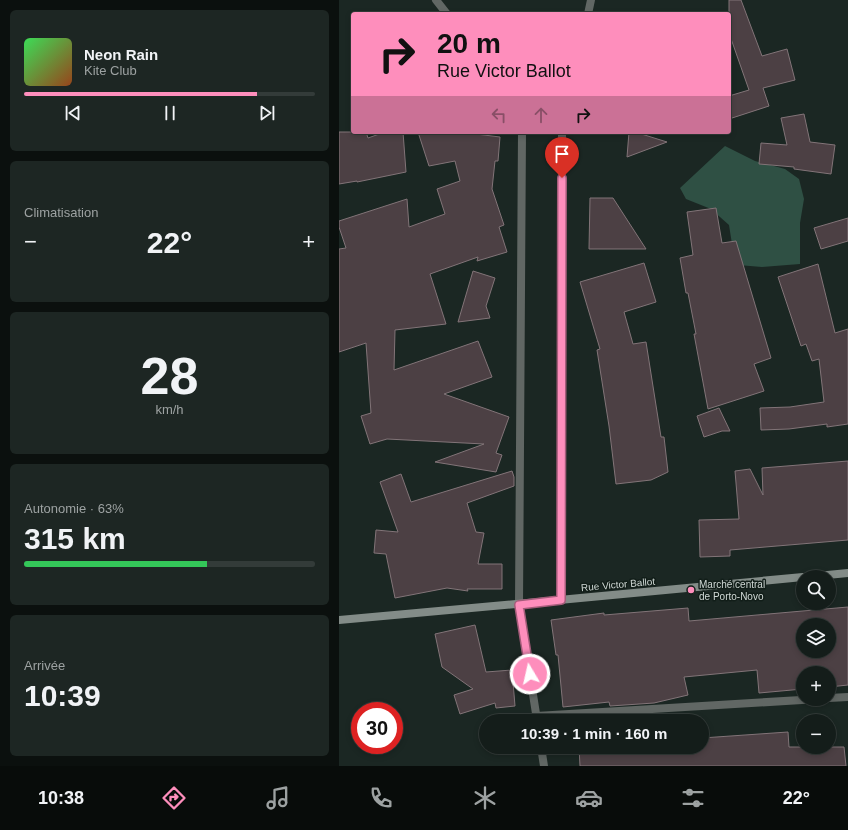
<!DOCTYPE html>
<html lang="fr">
<meta charset="utf-8">
<style>
:root{--surface:#141d1a;--page:#1d2623;--text:#f1f3f6;--muted:#9da2a2;--line:#333b39;--accent:#fe8ebc}
body{margin:0;font-family:Helvetica,sans-serif;background:var(--page);color:var(--text);height:100vh;display:flex;flex-direction:column;font-size:15px;white-space:nowrap}
*{box-sizing:border-box;margin:0}
p{font-size:13px;color:var(--muted)}
.icon{flex:none;width:22px;height:22px;fill:none;stroke:currentColor;stroke-width:2;stroke-linecap:round;stroke-linejoin:round}
.map{position:relative;flex:1;overflow:hidden}
.sheet{display:flex;flex-direction:column;gap:10px;padding:10px;background:#0b100e;width:339px}
.sheet>*{flex:none}
.hud{position:absolute;left:12px;top:12px;width:380px;height:122px;border-radius:4px;box-shadow:0 2px 6px #0003,0 0 0 1px var(--line);background:#fe8ebc;color:#111;overflow:hidden}
.fabs{position:absolute;left:457px;top:570px;display:grid;gap:8px}
.fabs a{display:grid;place-items:center;width:40px;height:40px;border-radius:50%;background:var(--surface);box-shadow:0 2px 6px #0003,0 0 0 1px var(--line);font-size:20px}
.speed{position:absolute;left:12px;top:702px;display:flex;gap:8px;font-size:20px;font-weight:700;text-align:center}
.speed>*{display:grid;place-content:center;width:52px;height:52px;border-radius:50%;background:var(--surface);box-shadow:0 2px 6px #0003,0 0 0 1px var(--line);line-height:1}
.speed .limit{border:6px solid #d22;background:#fff;color:#111}
.pin{position:absolute;display:grid;place-items:center;width:34px;height:34px;color:#fff;margin:-41px -17px;border-radius:50% 50% 50% 0;rotate:-45deg;box-shadow:0 0 4px #0007}
.pin .icon{rotate:45deg}
.me{position:absolute;width:44px;margin:-22px;rotate:351deg;stroke-linejoin:round;filter:drop-shadow(0 0 3px #0008)}
.turn{display:flex;align-items:center;gap:14px;height:84px;padding:0 20px;font-size:18px}
.turn .icon{width:52px;height:52px;stroke-width:2.5}
.turn b{display:block;font-size:28px;line-height:34px}
.lanes{display:flex;align-items:center;height:38px;padding:0 20px;background:#0003;justify-content:center;gap:20px;direction:ltr}
.lanes .off{opacity:.35}
.big{font-size:30px;font-weight:700;line-height:1.1}
.sheet .card{flex:1;display:flex;flex-direction:column;justify-content:center;gap:6px;min-width:0;padding:0 14px;border-radius:6px;background:var(--page)}
.sheet .dial{align-items:center;gap:0}
.dial b{font-size:52px;line-height:1}
.song{display:flex;align-items:center;gap:12px}
.cover{width:48px;height:48px;border-radius:6px;background:linear-gradient(135deg,hsl(130 70% 55%),hsl(20 70% 35%))}
.played{height:4px;border-radius:2px;background:linear-gradient(90deg,var(--accent) 80%,var(--line) 80%)}
.keys{display:flex;justify-content:space-around;direction:ltr}
.heat{display:flex;justify-content:space-between;align-items:center;font-size:22px;direction:ltr}
.charge{height:6px;border-radius:3px;background:linear-gradient(90deg,#34c759 63%,var(--line) 0)}
.trip{position:absolute;left:140px;top:714px;width:230px;height:40px;border-radius:20px;background:var(--surface);box-shadow:0 2px 6px #0003,0 0 0 1px var(--line);font-weight:700;line-height:40px;text-align:center}
.dock{display:flex;height:64px;justify-content:space-around;align-items:center;background:#080c0a;color:var(--muted)}
.dock .icon{width:28px;height:28px}
.dock .active{color:var(--accent)}
.dock b{font-size:18px;color:var(--text)}
main{display:flex;flex:1;min-height:0}
.map>svg:first-child{display:block}
.green{fill:#2f5044}
.building{fill:#4c4044;stroke:#827478;fill-rule:evenodd}
.lines{fill:none;stroke-linecap:round;stroke-linejoin:round}
.minor{stroke:#616764;stroke-width:8}
.tertiary{stroke:#616764;stroke-width:8}
.secondary{stroke:#838c88;stroke-width:8}
.route-casing{stroke:#a55c7a;stroke-width:10}
.route{stroke:#fe8ebc;stroke-width:7}
.poi-dot{fill:#fe8ebc;stroke:#121e19;stroke-width:1.5}
.labels{text-anchor:middle;stroke-width:3;stroke-linejoin:round;paint-order:stroke}
.street-label{font-size:10px;fill:#d0d8d5;stroke:#121e19}
.poi-label{font-size:10px;fill:#d0d8d5;stroke:#121e19;text-anchor:start}
</style>
<main>
<section class="sheet">
<div class="card">
<div class="song"><i class="cover"></i><div><b>Neon Rain</b><p>Kite Club</p></div></div>
<div class="played"></div>
<div class="keys"><svg class="icon" aria-label="previous" viewBox="0 0 24 24"><path d="M18 5L8 12l10 7zM5 5v14"/></svg><svg class="icon" aria-label="pause" viewBox="0 0 24 24"><path d="M8 5v14M16 5v14"/></svg><svg class="icon" aria-label="next" viewBox="0 0 24 24"><path d="M6 5l10 7-10 7zM19 5v14"/></svg></div>
</div>
<div class="card"><p>Climatisation</p>
<div class="heat"><a>−</a><b class="big">22°</b><a>+</a></div>
</div>
<div class="card dial"><b>28</b><p>km/h</p></div>
<div class="card"><p>Autonomie · 63%</p><b class="big">315 km</b><div class="charge"></div></div>
<div class="card"><p>Arrivée</p><b class="big">10:39</b></div>
</section>
<div class="map">
<svg width="509" height="766" viewBox="0 0 509 766">
<rect width="100%" height="100%" fill="#1b2723"/>
<polygon class="green" points="386,146 416,161 446,169 460,179 465,199 461,223 461,264 423,267 399,265 393,244 390,225 372,209 347,199 341,188"/>
<g class="building">
<polygon points="390,0 402,0 423,56 448,49 456,80 424,88 430,106 390,119 390,96 410,90 390,33"/>
<polygon points="465,114 471,142 496,145 492,174 455,169 455,167 420,164 422,143 448,145 442,118"/>
<polygon points="0,132 27,132 29,138 46,132 64,132 67,172 18,182 18,181 0,184"/>
<polygon points="79,132 121,132 161,137 159,161 156,161 153,189 165,225 160,227 168,252 138,261 139,257 91,274 107,324 56,330 55,370 139,341 153,377 105,394 170,417 157,453 163,455 157,472 96,462 145,444 48,439 31,444 22,416 32,413 27,343 0,352 0,249 7,248 0,227 0,221 68,199 70,227 106,214 98,189 121,181 116,161 90,166"/>
<polygon points="290,132 296,132 328,142 288,157"/>
<polygon points="251,198 274,198 307,249 250,249"/>
<polygon points="377,208 383,243 397,241 432,358 415,364 425,391 369,409 355,334 357,334 349,293 347,293 341,258 354,255 348,212"/>
<polygon points="509,218 509,241 482,249 475,228"/>
<polygon points="305,263 317,302 285,312 294,344 307,342 322,437 325,437 329,472 312,480 277,484 270,426 258,350 261,349 241,282"/>
<polygon points="479,264 496,333 509,329 509,424 488,427 488,424 450,429 422,430 421,408 451,407 485,402 480,359 473,361 467,344 462,346 439,277"/>
<polygon points="134,271 156,278 147,306 151,318 119,322"/>
<polygon points="380,408 391,431 383,431 365,437 358,416"/>
<polygon points="509,461 509,540 391,550 391,556 361,557 360,520 400,519 396,471 411,469 424,495 423,468"/>
<polygon points="173,471 175,477 175,486 128,503 137,532 145,533 139,564 163,564 163,589 128,589 129,591 108,588 56,598 47,554 35,553 37,530 59,532 41,482 62,474 72,502"/>
<path d="M509,607V685L490,687V673H464V689L420,693L418,670L345,677L349,695L315,703L271,706L270,702L224,707L219,655H217L212,620L265,613V615L349,608L350,621ZM464,625H490V651H464Z"/>
<polygon points="136,625 147,672 173,670 176,706 157,708 156,703 121,714 115,695 134,689 103,667 96,634"/>
<polygon points="449,732 450,747 505,747 507,766 241,766 240,747 363,747 363,738"/>
</g>
<g class="lines">
<g class="minor">
<polyline points="249,14 252,0"/>
<polyline points="180,605 198,720"/>
<polyline points="490,698 509,697"/>
<polyline points="197,716 479,699"/>
<polyline points="202,747 205,766"/>
</g>
<g class="tertiary">
<polyline points="97,0 108,14"/>
<polyline points="222,599 223,132"/>
<polyline points="180,605 183,132"/>
</g>
<g class="secondary">
<polyline points="468,577 509,573"/>
<path d="M0,620C155,607 309,591 464,577"/>
</g>
</g>
<g class="lines">
<g class="route-casing">
<polyline id="route" points="191,674 180,605 222,600 223,178"/>
</g>
<use href="#route" class="route"/>
</g>
<circle class="poi-dot" cx="352" cy="590" r="4"/>
<g class="labels">
<g class="street-label">
<text transform="translate(279 584) rotate(-5)" y="4">Rue Victor Ballot</text>
</g>
<g class="poi-label">
<text x="360" y="588">Marché central<tspan x="360" dy="12">de Porto-Novo</tspan></text>
</g>
</g>
</svg>
<div class="fabs">
<a><svg class="icon" aria-label="search" viewBox="0 0 24 24"><circle cx="10" cy="10" r="6"/><path d="M15 15l6 6"/></svg></a>
<a><svg class="icon" aria-label="layers" viewBox="0 0 24 24"><path d="M12 4l9 5-9 5-9-5zM3 14l9 5 9-5"/></svg></a>
<a>+</a>
<a>−</a>
</div>
<div class="speed"><div class="limit">30</div></div>
<div class="pin" style="left:223px;top:178px;background:#d93025"><svg class="icon" aria-label="arrive" viewBox="0 0 24 24"><path d="M6 21V4h12l-3 4 3 4H6"/></svg></div>
<svg class="me" style="left:191px;top:674px" viewBox="-20 -20 40 40"><circle r="17" fill="#fe8ebc" stroke="#fff" stroke-width="3"/><path d="M0-11L8 9 0 5-8 9z" fill="#fff"/></svg>
<div class="trip">10:39 · 1 min · 160 m</div>
<div class="hud">
<div class="turn"><svg class="icon" aria-label="right" viewBox="0 0 24 24"><path d="M7 20v-9h11M14 6l5 5-5 5"/></svg><div><b>20 m</b>Rue Victor Ballot</div></div>
<div class="lanes"><svg class="icon off" aria-label="left" viewBox="0 0 24 24"><path d="M17 20v-9H6M10 6l-5 5 5 5"/></svg><svg class="icon off" aria-label="ahead" viewBox="0 0 24 24"><path d="M12 20V5M6 11l6-6 6 6"/></svg><svg class="icon" aria-label="right" viewBox="0 0 24 24"><path d="M7 20v-9h11M14 6l5 5-5 5"/></svg></div>
</div>
</div>
</main>
<nav class="dock">
<b>10:38</b>
<svg class="icon active" aria-label="directions" viewBox="0 0 24 24"><path d="M12 3l9 9-9 9-9-9zM9 14v-3h6M13 9l2 2-2 2"/></svg>
<svg class="icon" aria-label="music" viewBox="0 0 24 24"><path d="M9 18V5l10-2v13"/><circle cx="6" cy="18" r="3"/><circle cx="16" cy="16" r="3"/></svg>
<svg class="icon" aria-label="phone" viewBox="0 0 24 24"><path d="M5 4h4l2 5-3 2q2 4 5 5l2-3 5 2v4C11 20 4 13 5 4z"/></svg>
<svg class="icon" aria-label="climate" viewBox="0 0 24 24"><path d="M12 3v18M4 7l16 10M4 17L20 7"/></svg>
<svg class="icon" aria-label="car" viewBox="0 0 24 24"><path d="M5 17H2v-5l4-1 3-4h7l3 4 3 1v5h-3M9 17h6M6 11h13"/><circle cx="7" cy="17" r="2"/><circle cx="17" cy="17" r="2"/></svg>
<svg class="icon" aria-label="filters" viewBox="0 0 24 24"><path d="M4 7h16M4 17h16"/><circle cx="9" cy="7" r="2"/><circle cx="15" cy="17" r="2"/></svg>
<b>22°</b>
</nav>
